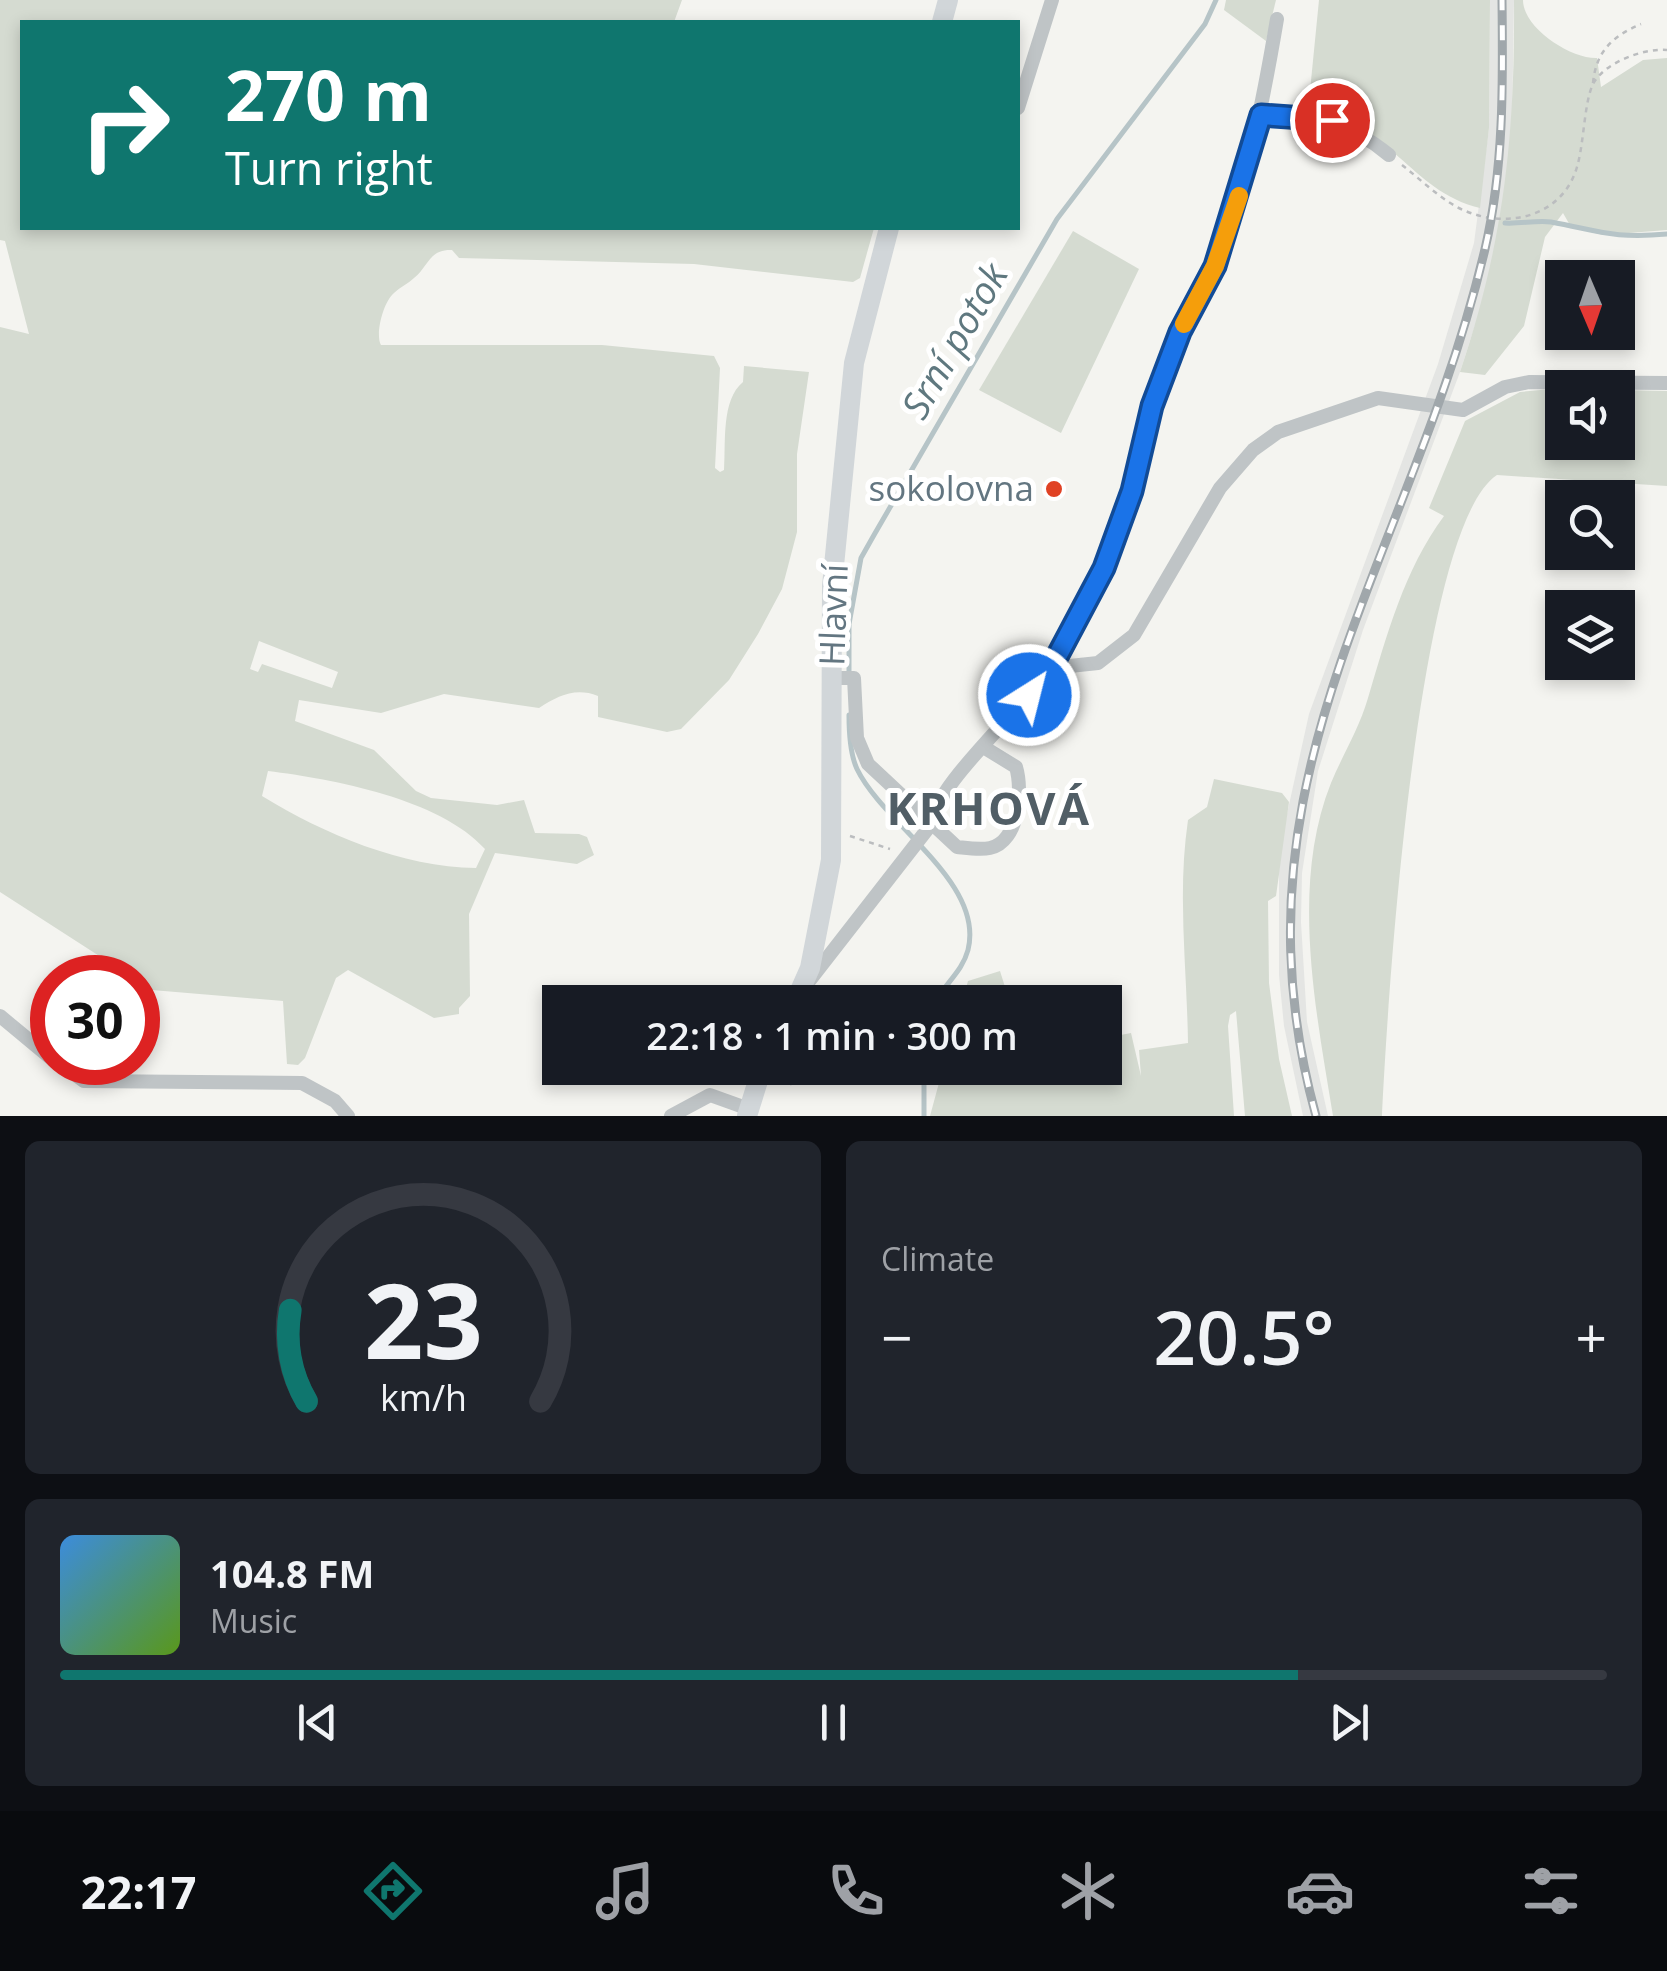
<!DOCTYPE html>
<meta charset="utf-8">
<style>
:root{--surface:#171b24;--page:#20242c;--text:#f1f3f6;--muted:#9ea1a6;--line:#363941;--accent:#0f766e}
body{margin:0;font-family:"Open Sans",sans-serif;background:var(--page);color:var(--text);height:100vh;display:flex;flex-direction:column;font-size:38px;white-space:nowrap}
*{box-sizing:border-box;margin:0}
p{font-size:32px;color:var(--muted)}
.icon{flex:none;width:55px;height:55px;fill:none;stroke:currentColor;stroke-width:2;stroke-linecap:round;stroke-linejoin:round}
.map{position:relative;height:1116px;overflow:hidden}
.sheet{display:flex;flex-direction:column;gap:25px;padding:25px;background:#0d0f14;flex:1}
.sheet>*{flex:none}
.banner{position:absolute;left:20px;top:20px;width:1000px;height:210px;border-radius:0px;box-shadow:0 5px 15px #0003;background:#0f766e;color:#fff;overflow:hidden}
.needle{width:65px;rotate:178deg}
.buttons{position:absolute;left:1545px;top:260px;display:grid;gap:20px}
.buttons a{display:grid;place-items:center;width:90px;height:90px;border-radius:0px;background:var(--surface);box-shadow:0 5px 15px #0003;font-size:50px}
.speed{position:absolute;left:30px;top:955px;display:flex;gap:20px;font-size:50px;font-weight:700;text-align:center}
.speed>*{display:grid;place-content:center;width:130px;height:130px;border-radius:50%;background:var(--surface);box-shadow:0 5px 15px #0003;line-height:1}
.speed .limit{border:15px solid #d22;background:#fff;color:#111}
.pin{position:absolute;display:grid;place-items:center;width:85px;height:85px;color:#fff;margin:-42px;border:5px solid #fff;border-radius:50%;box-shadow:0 2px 10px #0007}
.me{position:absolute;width:110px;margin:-55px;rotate:36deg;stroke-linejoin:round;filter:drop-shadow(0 0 8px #0008)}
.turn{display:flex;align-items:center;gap:35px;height:210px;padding:0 40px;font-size:45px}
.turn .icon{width:130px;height:130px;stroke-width:2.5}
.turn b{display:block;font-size:70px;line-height:85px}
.big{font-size:75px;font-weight:600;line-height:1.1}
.sheet .card{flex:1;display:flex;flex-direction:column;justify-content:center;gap:15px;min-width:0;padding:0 35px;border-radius:15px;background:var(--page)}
.sheet .dial{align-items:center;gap:0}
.dial svg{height:260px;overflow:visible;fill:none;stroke:var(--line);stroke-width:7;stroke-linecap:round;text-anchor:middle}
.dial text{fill:var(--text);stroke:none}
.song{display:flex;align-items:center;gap:30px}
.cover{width:120px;height:120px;border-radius:15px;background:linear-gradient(135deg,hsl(210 70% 55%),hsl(90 70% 35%))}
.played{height:10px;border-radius:5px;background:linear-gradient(90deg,var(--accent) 80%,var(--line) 80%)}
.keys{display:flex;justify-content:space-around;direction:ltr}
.heat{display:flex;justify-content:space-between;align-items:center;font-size:55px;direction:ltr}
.sheet .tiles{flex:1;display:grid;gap:25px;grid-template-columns:1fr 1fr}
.card:last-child{grid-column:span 2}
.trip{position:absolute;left:542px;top:985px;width:580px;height:100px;border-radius:0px;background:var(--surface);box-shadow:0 5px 15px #0003;font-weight:600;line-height:100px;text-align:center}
.tabs{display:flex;height:160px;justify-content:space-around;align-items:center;background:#090b0e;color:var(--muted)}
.tabs .icon{width:70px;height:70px}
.tabs .active{color:var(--accent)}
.tabs b{font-size:45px;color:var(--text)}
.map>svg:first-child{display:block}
.built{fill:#e4e5e3}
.green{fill:#d5dbd1;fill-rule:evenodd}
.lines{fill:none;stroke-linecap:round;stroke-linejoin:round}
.stream{stroke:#b6c4c7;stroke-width:5}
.path{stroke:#bbbdbf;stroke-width:2.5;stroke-dasharray:5 5;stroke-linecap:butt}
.street{stroke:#bfc4c6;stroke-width:14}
.secondary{stroke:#d1d6d9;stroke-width:20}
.rail-casing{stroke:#a0a7ab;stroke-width:9}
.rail{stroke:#fff;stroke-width:5;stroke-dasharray:15;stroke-linecap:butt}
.route-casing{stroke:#114b97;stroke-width:25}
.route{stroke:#1a73e8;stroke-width:18}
.slow{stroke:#f59e0b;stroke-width:18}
.poi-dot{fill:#e04224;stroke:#fff;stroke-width:4}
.labels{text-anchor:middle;stroke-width:10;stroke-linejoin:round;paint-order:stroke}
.poi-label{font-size:35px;fill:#637681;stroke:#fff;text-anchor:end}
.street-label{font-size:35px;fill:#637681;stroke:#fff}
.water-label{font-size:38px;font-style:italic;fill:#5f787f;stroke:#fff}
.district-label{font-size:45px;font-weight:bold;letter-spacing:2.5px;fill:#515e66;stroke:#fff}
</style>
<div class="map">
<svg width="1667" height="1116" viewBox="0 0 1667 1116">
<rect width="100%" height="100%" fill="#f4f4f0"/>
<polygon class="built" points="1490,0 1514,0 1512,130 1506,193 1485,294 1460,372 1363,630 1318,771 1302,873 1301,922 1307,1022 1328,1116 1303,1116 1284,1026 1279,975 1279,871 1285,823 1309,714 1438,364 1474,243 1489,128"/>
<g class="green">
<path d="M0,0H682L674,22H22V228H874L860,278L853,282L694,264L459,258L452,250C429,249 429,266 414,278C408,284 400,287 394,293C383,302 375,335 381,345H602L714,356L720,368L715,468L720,472L724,470C726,442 721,400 743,382L744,366L809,372L797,454V532L782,589L758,634L729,680L681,729L667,732L598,717V696C575,687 558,696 539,708L444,694L381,713L299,700L295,721L374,750L416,791L431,798L497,805L524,800L535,833L579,834L587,837L594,855L577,864L495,853L469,914L470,996L459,1008V1014L434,1018L348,970L336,978L305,1058L298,1065L287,1064L283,1001L152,990L0,892V327L29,334L5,241L0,240ZM259,641L338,672L332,688L262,664L258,672L250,669ZM268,771C333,779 440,799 485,849L476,868C402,867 324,834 262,796Z"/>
<polygon points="1226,0 1276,0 1266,41 1224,10"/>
<path d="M1319,0H1490L1489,128L1480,208C1409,191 1392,121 1308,111Z"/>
<path d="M1514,0H1523C1523,28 1571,59 1597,58L1601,87L1643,60L1667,58V230L1603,235L1571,227L1563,213L1545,237L1524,326L1485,375L1460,372C1504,241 1515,138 1514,0Z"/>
<polygon points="1073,231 1139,269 1061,433 979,390"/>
<path d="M1562,388V442H1618V390L1667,391V486L1497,475C1416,528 1387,1008 1382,1116H1333C1316,1011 1290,886 1331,783C1343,754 1359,729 1368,698C1387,635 1404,570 1444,516L1429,508L1465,421L1520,392Z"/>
<path d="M1214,779L1282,793L1289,802L1276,896L1268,901L1269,983L1279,1059L1292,1116H1245L1236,1011L1230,1015L1228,1026L1234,1116H930L943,1068H1105V1038L1131,1033L1141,1076L1139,1050L1188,1043C1187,969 1177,894 1188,820L1207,807Z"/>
<polygon points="1000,971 1006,990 1052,987 1055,1002 962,1002 968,981"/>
</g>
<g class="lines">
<g class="stream">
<path d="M1505,223C1520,224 1537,220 1551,222C1600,231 1614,239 1667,234"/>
<polyline points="849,674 849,624 861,558 874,535 1057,219 1205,24 1216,0"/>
<path d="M849,715C849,732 850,754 857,769C884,825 985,882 968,950C962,972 945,983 936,1002"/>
<polyline points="924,1116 924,1068"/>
</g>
<g class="path">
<path d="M1593,83C1596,51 1613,36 1641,24"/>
<path d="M1402,165C1420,179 1437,196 1457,207C1502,231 1562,219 1577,167C1584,144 1584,103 1593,84C1605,62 1644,48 1667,50"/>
<polyline points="850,836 890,849"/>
<polyline points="790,1085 797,1068"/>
</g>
<g class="street">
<polyline points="1018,108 1052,0"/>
<path d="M1261,115C1314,116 1348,121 1389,155"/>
<polyline points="1051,668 1098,663 1134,635 1220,488 1253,450 1278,432 1378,398 1463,410 1505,387 1529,382 1667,383"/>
<path d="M832,678H854L857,738L868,764L957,847C967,848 980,850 990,848C1019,842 1023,790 1016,767L985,748"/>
<path d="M810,980L933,822C933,784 1036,699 1058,654C1078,613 1103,575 1118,532C1136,484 1142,433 1159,386C1176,343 1200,304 1217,262C1247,183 1263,102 1277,19"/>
<polyline points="0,1016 52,1059"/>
<polyline points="58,1062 84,1081 302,1083 335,1101 348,1116"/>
<polyline points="671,1116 710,1095 749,1109"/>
</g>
<g class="secondary">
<polyline points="942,22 948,0"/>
<polyline points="795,1002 810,968 831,860 832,586 854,363 889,228"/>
<polyline points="747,1116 762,1068"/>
</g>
<g class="rail-casing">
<path id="rail" d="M1316,1116C1222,773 1412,561 1485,249C1504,168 1503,83 1502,0"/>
</g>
<use href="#rail" class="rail"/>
</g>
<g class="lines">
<g class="route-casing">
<polyline id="route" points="1029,695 1051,668 1104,568 1132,491 1152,406 1180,332 1215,266 1261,115 1332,120"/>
</g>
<use href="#route" class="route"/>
<polyline class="slow" points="1184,324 1215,266 1239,196"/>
</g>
<circle class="poi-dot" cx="1054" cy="489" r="10"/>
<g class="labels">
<g class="poi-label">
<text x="1034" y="501">sokolovna</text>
</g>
<g class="street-label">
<text transform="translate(834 615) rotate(-88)" y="12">Hlavní</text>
</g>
<g class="water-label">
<text transform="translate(955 341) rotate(-60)" y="13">Srní potok</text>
</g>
<g class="district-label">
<text x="989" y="825">KRHOVÁ</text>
</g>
</g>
</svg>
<div class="buttons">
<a><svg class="needle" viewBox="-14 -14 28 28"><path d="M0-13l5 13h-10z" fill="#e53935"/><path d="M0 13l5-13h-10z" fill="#9ea1a6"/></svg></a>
<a><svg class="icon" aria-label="sound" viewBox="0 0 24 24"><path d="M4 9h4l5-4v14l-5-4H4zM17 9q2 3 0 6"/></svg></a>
<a><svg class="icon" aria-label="search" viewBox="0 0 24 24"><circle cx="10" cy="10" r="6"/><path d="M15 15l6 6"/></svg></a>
<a><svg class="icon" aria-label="layers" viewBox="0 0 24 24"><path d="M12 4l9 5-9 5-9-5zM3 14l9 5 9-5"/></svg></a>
</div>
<div class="speed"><div class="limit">30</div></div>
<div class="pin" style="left:1332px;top:120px;background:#d93025"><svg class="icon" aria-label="arrive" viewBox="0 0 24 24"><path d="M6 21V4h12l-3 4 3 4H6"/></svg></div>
<svg class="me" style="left:1029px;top:695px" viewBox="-20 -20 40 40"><circle r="17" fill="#1a73e8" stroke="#fff" stroke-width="3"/><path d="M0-11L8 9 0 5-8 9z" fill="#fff"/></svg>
<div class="trip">22:18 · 1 min · 300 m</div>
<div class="banner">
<div class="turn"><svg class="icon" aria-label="right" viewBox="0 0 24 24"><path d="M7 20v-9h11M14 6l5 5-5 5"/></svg><div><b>270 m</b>Turn right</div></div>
</div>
</div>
<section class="sheet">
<div class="tiles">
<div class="card dial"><svg viewBox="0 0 100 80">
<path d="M14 69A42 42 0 1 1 86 69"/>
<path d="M14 69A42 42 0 0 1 9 41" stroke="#0f766e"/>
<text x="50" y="56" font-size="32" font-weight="700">23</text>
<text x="50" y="72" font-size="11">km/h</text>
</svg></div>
<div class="card"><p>Climate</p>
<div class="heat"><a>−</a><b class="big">20.5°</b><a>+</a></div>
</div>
<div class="card">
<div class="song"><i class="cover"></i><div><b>104.8 FM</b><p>Music</p></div></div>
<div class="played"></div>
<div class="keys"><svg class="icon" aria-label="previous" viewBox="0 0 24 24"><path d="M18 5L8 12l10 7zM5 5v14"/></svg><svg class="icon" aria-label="pause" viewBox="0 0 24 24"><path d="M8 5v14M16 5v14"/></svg><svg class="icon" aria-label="next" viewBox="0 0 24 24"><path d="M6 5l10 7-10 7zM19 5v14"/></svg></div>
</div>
</div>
</section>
<nav class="tabs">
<b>22:17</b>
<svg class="icon active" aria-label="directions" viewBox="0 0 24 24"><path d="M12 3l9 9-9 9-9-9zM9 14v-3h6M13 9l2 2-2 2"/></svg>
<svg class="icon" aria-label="music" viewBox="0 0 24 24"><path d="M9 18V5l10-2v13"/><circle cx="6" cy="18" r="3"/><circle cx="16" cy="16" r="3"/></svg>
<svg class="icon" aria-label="phone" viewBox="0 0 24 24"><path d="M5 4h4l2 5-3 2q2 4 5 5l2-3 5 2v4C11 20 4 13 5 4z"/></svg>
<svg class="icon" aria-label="climate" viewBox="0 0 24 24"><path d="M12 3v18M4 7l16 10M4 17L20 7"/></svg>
<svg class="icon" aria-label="car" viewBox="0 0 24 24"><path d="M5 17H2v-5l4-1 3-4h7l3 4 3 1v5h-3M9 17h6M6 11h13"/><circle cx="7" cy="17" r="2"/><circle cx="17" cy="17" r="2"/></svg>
<svg class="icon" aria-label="filters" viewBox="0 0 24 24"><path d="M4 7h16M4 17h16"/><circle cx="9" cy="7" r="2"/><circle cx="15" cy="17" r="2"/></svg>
</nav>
